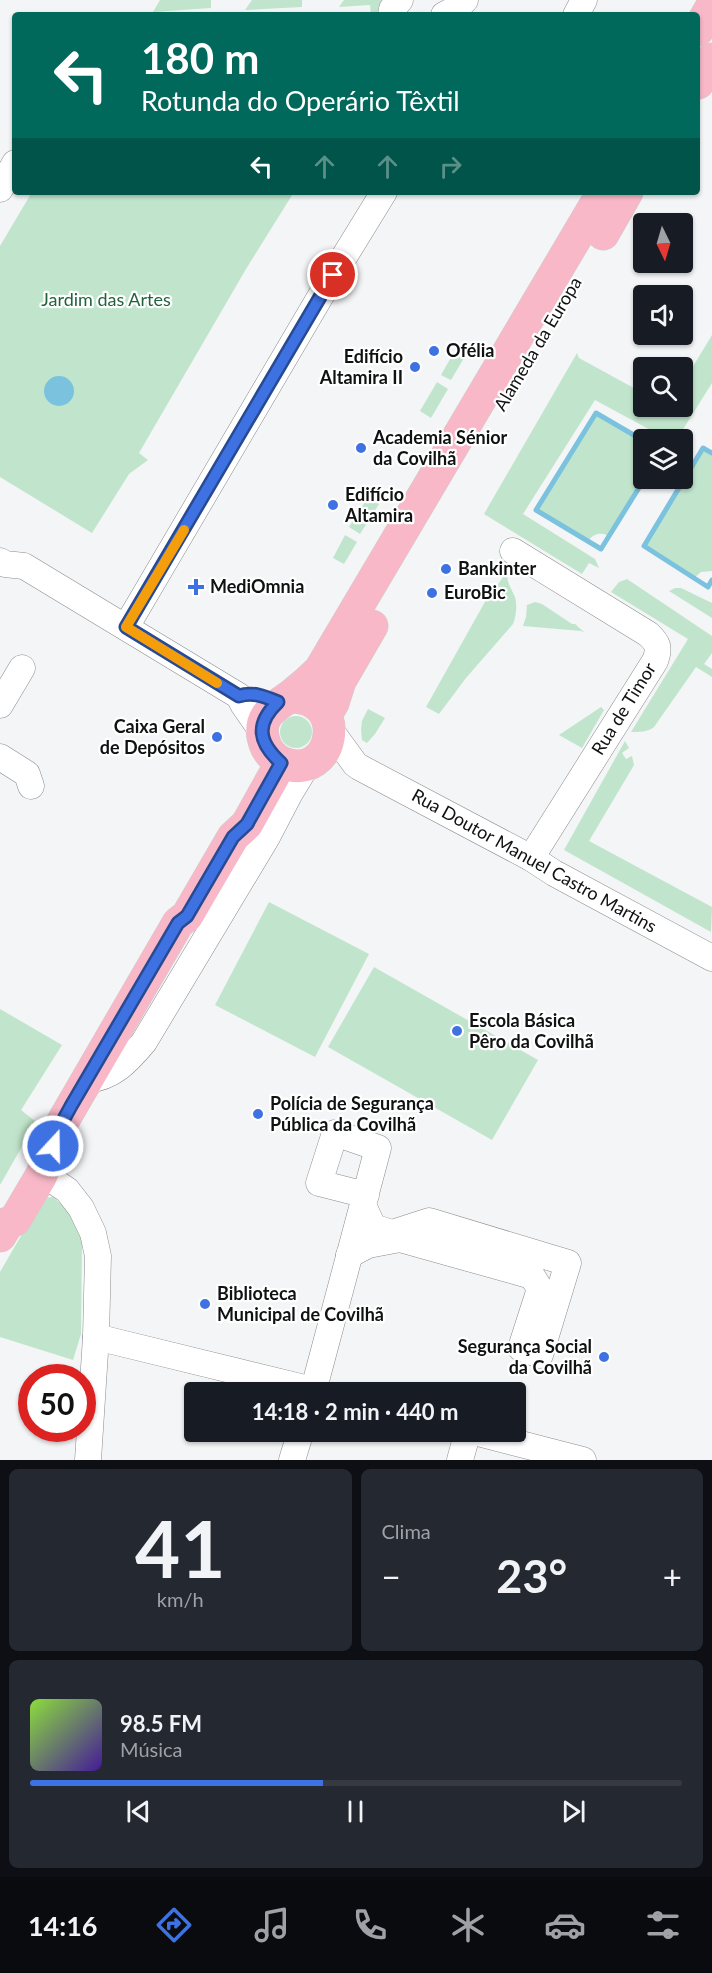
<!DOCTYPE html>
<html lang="pt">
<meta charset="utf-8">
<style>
:root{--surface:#171b24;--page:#242831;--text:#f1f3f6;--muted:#9ea1a6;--line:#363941;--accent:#3e72e2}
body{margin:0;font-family:Lato,sans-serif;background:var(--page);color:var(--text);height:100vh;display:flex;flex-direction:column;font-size:22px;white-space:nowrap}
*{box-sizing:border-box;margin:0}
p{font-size:20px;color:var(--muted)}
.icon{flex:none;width:33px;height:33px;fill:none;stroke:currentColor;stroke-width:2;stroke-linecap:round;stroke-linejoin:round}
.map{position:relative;height:1460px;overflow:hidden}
.sheet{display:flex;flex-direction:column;gap:9px;padding:9px;background:#0d0f14;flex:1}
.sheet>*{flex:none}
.banner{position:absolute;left:12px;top:12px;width:688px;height:183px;border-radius:6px;box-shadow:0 2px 4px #0004;background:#00695c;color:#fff;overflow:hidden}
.needle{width:39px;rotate:175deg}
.fabs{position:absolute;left:633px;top:213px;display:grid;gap:12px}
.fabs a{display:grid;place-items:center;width:60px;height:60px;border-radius:6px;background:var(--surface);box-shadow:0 2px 4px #0004;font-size:30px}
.speed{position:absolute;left:18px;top:1364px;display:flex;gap:12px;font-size:30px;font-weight:700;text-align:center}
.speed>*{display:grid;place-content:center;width:78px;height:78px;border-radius:50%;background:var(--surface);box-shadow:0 2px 4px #0004;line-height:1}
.speed .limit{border:9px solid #d22;background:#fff;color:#111}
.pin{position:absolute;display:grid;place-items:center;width:51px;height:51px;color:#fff;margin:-26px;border:3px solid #fff;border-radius:50%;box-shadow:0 2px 6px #0007}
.me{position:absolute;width:66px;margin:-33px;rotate:21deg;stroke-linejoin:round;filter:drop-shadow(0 0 4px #0008)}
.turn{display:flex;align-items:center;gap:21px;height:126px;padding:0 30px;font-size:27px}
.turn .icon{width:78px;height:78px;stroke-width:2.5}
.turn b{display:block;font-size:42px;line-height:51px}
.lanes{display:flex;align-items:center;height:57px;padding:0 30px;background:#0003;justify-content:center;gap:30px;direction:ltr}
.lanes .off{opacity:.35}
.big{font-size:45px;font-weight:700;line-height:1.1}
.sheet .card{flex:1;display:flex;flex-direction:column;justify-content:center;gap:9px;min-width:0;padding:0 21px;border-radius:9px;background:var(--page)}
.sheet .dial{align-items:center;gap:0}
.dial b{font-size:78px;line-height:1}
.song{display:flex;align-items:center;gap:18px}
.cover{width:72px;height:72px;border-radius:9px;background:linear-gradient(135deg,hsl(90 70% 55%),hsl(260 70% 35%))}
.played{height:6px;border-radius:3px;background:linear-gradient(90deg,var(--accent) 45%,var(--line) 45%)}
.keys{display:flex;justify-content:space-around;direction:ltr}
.heat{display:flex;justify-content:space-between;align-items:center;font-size:33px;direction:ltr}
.sheet .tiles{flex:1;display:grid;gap:9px;grid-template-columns:1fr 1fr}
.card:last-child{grid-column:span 2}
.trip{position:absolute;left:184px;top:1382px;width:342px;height:60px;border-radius:6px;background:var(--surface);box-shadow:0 2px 4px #0004;font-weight:700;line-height:60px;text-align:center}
.menu{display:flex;height:96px;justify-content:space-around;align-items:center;background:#090b0e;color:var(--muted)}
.menu .icon{width:42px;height:42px}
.menu .active{color:var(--accent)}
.menu b{font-size:27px;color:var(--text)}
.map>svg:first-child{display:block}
.green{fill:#c1e5cc}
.water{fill:#7bc2df}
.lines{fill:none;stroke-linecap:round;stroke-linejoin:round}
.stream{stroke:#7bc2df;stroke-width:5}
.minor-casing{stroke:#8b8c8e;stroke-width:27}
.major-casing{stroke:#cfcfcf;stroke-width:33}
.minor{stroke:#fff;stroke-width:26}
.major{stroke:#f8b8c7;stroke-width:32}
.route-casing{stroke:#284a93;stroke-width:15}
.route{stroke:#3e72e2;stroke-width:10}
.slow{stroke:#f59e0b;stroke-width:10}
.poi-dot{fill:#3e72e2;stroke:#fff;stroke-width:2}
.labels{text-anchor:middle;stroke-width:4.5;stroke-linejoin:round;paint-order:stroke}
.park-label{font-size:18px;fill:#22633e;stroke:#fff}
.street-label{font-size:18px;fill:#101111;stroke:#fff}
.poi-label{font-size:18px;font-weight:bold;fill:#101111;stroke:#fff;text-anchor:start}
</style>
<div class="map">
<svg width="712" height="1460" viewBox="0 0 712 1460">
<rect width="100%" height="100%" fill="#f4f5f6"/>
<g class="green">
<polygon points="160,0 211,0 211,8 153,12"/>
<polygon points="252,0 302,0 302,7 245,10"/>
<polygon points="344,0 384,0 379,6 377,15 371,15 370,5 339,7"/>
<polygon points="32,192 294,192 246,269 139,453 148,460 129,474 92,533 0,477 0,246"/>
<polygon points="712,335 712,383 677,439 667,439 595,400 523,514 595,559 599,568 589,563 582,574 484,514 577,353 579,358 643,393 644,406 682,406 683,383"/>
<polygon points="454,352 464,358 451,380 441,375"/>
<polygon points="437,382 448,389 431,418 420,411"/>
<path d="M596,413L643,441L644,478L645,479L609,536C601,532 594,533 588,541L536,510Z"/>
<polygon points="703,448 712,453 712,571 701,572 694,578 644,546"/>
<polygon points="368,497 379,504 360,534 349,527"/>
<polygon points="345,535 357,542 344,564 333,558"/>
<path d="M507,572C507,582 510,586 514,595C518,602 516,618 513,624L466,678L439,714L426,707L486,600Z"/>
<path d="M627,579L712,636V653L704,664L712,669V677L696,667L654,727C648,732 639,732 631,732L688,639L611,592L619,582Z"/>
<polygon points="675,588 681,588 712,603 712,618 669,591"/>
<polygon points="535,602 542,604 572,624 575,624 585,633 581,631 523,626 526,617 527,605"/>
<polygon points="601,707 604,710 582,748 559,735"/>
<polygon points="368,709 385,718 375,734 367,743 362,740 361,730 362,721"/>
<circle cx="296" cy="732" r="16"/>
<polygon points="625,741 629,748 622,753 626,759 632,756 634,765 589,841 712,907 711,932 564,850"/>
<polygon points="269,902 369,954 315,1057 215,1005"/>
<polygon points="374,967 538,1060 492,1140 328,1047"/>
<polygon points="0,1009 62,1045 21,1110 36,1122 0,1185"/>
<path d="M53,1197C67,1208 80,1225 82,1242L81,1334L73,1360L0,1337V1272L43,1198Z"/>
</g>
<circle class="water" cx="59" cy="391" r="15"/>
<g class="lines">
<g class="stream">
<polyline points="644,441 596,413 536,510 601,549 645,478"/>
<polyline points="712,453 703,448 644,546 708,587 712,580"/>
</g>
<g class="minor-casing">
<g id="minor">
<polyline points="391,15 392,9 400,0"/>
<polyline points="444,15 457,8 465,0"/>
<polyline points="576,15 584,0"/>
<polyline points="0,189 15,163"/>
<path d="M513,551L648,634C658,643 660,648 655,661L531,858"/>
<polyline points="0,561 5,564 24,566 239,696 243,704 261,730"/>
<polyline points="126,627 333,275 384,192"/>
<polyline points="0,705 22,668"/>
<polyline points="331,731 355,764 359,767 531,858 554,873 712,958"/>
<polyline points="0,757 27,774 31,786"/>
<path d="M86,1080C113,1078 128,1061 144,1042L267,837L290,793L307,765"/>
<polyline points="46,1164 52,1180 67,1190 81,1208 93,1233 98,1256 96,1337 88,1460"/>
<polyline points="349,1255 368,1245 400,1239 532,1276 540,1289 521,1348 540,1355 568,1263 429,1221 392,1233 373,1227 363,1205"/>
<polyline points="96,1337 321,1392"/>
<polyline points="313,1392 378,1148 335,1133 319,1183 366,1195"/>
<polyline points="470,1431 583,1460"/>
<polyline points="292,1460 301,1431"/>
<polyline points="460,1460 468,1431"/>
</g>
</g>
<g class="major-casing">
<g id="major">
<polyline points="698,30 712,6"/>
<polyline points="698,83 712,59"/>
<polyline points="603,234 627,192"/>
<path d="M289,697C351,695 335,783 283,763C275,760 267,751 265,744C255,716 274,708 293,694C303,686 312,678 320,670L603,192"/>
<polyline points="326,715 333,703 340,681 372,626"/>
<polyline points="0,1236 8,1223 15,1220 41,1176 56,1140 59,1128 178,923 187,916 233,837 247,824 281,763"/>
</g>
</g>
<use href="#minor" class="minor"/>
<use href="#major" class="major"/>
</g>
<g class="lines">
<g class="route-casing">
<path id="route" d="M53,1146L59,1128L71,1106L178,923L187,916L233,837L247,824L281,763C258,742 255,724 278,702C266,697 253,691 239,696L126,627L333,275"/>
</g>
<use href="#route" class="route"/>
<polyline class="slow" points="184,530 126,627 217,683"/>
</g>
<g class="poi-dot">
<circle cx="434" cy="351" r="6"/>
<circle cx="415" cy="367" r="6"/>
<circle cx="361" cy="448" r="6"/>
<circle cx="333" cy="505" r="6"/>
<circle cx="446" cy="569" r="6"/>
<path d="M193 578h6v6h6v6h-6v6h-6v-6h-6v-6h6z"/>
<circle cx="432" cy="593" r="6"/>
<circle cx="217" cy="737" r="6"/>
<circle cx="457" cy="1031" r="6"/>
<circle cx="258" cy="1114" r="6"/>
<circle cx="205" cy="1304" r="6"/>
<circle cx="604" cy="1357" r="6"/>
</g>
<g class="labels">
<g class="park-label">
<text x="106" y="306">Jardim das Artes</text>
</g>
<g class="street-label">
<text transform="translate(538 344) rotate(-59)" y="6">Alameda da Europa</text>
<text transform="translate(624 709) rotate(-58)" y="6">Rua de Timor</text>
<text transform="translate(534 861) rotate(29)" y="6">Rua Doutor Manuel Castro Martins</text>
</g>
<g class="poi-label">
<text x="446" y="357">Ofélia</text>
<text x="403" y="363" text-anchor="end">Edifício<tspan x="403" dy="21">Altamira II</tspan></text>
<text x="373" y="444">Academia Sénior<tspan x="373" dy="21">da Covilhã</tspan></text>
<text x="345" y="501">Edifício<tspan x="345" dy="21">Altamira</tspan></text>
<text x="458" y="575">Bankinter</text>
<text x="210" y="593">MediOmnia</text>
<text x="444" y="599">EuroBic</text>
<text x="205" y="733" text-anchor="end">Caixa Geral<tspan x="205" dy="21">de Depósitos</tspan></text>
<text x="469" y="1027">Escola Básica<tspan x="469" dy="21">Pêro da Covilhã</tspan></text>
<text x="270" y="1110">Polícia de Segurança<tspan x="270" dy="21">Pública da Covilhã</tspan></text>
<text x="217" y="1300">Biblioteca<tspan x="217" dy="21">Municipal de Covilhã</tspan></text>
<text x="592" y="1353" text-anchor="end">Segurança Social<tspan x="592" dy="21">da Covilhã</tspan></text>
</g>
</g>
</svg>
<div class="fabs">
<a><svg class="needle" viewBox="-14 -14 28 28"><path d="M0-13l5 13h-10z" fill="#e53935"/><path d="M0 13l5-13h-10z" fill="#9ea1a6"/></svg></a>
<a><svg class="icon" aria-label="sound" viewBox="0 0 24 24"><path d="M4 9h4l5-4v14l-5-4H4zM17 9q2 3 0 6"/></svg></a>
<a><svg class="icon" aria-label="search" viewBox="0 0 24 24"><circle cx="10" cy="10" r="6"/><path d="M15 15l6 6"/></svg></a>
<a><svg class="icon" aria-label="layers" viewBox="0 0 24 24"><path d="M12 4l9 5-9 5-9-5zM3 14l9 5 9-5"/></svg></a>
</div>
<div class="speed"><div class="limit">50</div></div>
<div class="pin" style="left:333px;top:275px;background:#d93025"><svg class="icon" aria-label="arrive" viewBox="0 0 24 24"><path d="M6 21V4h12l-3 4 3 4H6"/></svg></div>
<svg class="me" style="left:53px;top:1146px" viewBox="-20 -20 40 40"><circle r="17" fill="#3e72e2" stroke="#fff" stroke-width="3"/><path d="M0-11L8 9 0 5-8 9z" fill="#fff"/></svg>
<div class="trip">14:18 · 2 min · 440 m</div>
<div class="banner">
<div class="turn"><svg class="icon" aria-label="left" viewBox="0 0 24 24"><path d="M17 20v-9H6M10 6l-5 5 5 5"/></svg><div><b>180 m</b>Rotunda do Operário Têxtil</div></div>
<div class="lanes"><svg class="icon" aria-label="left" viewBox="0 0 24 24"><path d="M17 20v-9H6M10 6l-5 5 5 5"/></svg><svg class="icon off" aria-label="ahead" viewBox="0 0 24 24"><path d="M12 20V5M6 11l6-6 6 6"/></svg><svg class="icon off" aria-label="ahead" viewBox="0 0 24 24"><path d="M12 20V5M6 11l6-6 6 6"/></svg><svg class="icon off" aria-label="right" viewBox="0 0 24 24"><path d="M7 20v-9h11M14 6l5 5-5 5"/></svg></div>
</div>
</div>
<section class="sheet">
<div class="tiles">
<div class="card dial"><b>41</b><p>km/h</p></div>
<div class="card"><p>Clima</p>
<div class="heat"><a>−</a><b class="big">23°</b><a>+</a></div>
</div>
<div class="card">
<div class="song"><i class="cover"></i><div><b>98.5 FM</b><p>Música</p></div></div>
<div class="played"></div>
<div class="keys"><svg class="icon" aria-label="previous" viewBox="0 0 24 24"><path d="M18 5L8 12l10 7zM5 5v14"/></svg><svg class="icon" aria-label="pause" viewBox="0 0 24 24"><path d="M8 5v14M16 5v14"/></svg><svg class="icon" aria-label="next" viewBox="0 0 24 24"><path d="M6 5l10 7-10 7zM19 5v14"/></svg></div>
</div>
</div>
</section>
<nav class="menu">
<b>14:16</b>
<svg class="icon active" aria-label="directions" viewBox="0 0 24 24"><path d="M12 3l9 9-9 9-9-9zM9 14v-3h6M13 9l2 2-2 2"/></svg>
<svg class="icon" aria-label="music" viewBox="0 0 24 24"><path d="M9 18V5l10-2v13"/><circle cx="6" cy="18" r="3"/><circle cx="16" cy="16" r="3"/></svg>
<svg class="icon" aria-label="phone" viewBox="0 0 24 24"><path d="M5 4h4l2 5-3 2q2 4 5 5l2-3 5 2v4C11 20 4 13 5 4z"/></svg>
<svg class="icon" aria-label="climate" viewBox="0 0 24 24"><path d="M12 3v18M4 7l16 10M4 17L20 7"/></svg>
<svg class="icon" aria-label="car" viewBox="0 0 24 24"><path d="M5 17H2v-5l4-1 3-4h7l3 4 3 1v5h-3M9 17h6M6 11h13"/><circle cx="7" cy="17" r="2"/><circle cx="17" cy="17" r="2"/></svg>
<svg class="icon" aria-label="filters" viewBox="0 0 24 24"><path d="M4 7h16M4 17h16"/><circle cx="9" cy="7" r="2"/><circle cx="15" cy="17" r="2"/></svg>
</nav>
